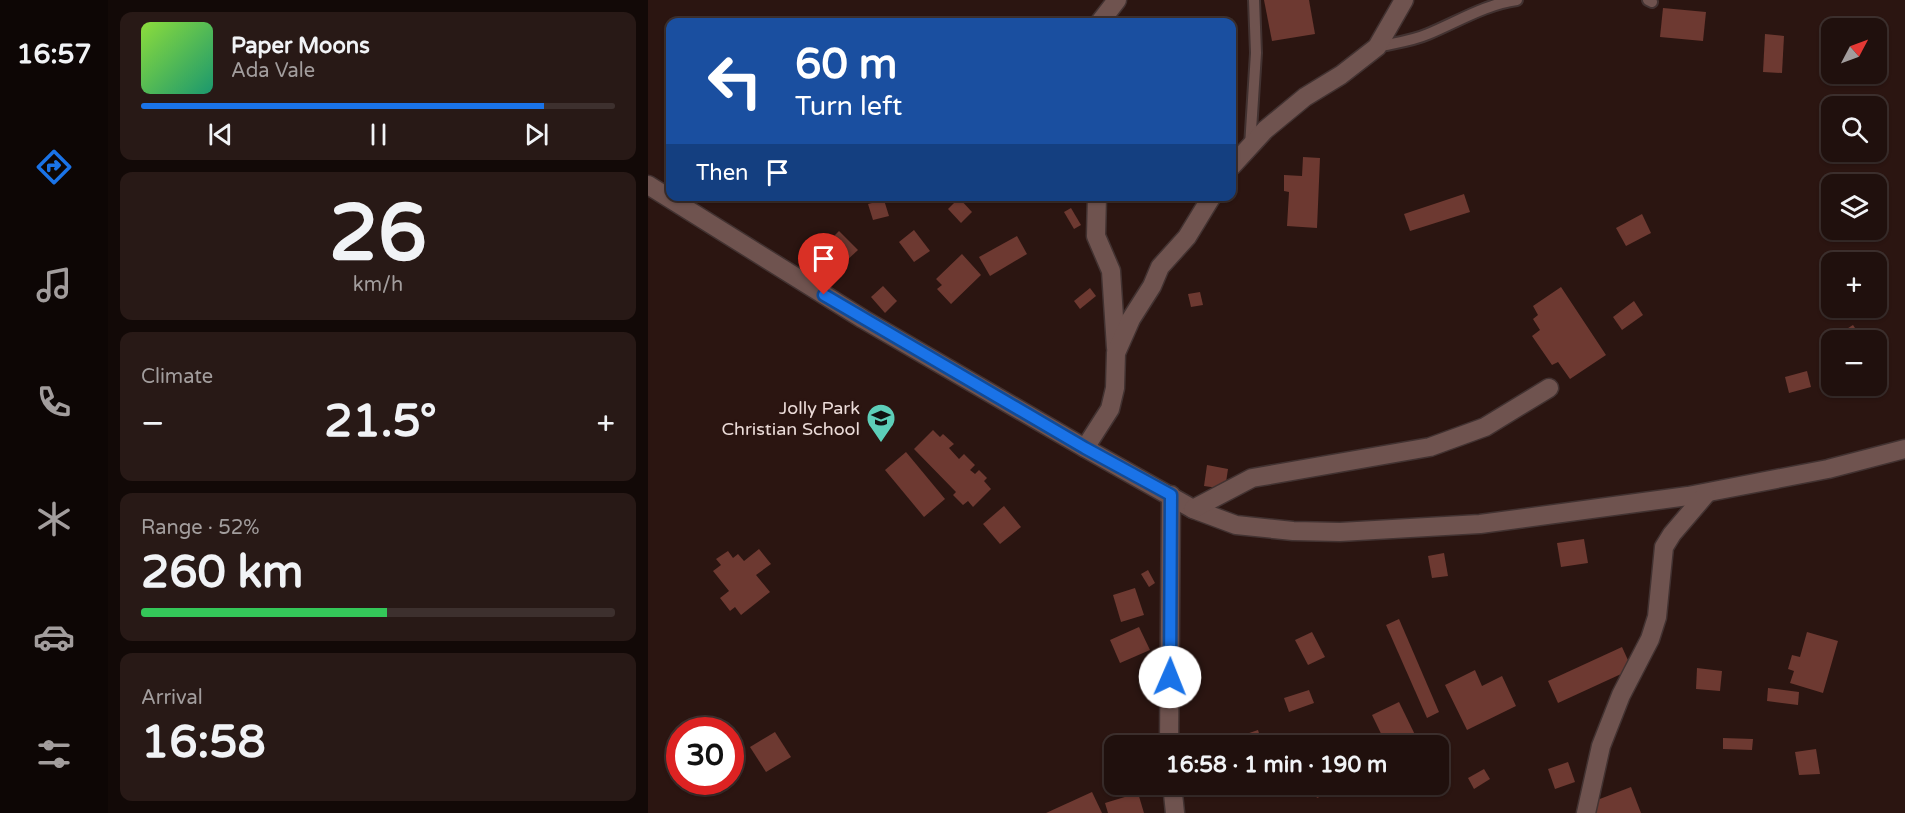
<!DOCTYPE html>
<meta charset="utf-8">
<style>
:root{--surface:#20100d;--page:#281916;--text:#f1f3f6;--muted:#a29d9d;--line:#3d302e;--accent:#1a73e8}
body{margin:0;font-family:"Varela Round",sans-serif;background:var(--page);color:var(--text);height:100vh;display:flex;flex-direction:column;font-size:22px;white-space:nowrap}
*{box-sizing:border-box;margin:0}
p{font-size:20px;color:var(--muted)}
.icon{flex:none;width:33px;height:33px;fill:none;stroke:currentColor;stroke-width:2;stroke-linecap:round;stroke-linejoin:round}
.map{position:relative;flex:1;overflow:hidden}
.panel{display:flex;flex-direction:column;gap:12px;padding:12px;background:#120907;width:540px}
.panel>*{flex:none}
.guide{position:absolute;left:18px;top:18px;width:570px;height:183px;border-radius:12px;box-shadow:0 2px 4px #0004,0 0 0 2px var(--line);background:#1a4fa0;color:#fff;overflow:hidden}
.needle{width:39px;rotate:49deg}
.fabs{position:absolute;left:1173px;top:18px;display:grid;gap:12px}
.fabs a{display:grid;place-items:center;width:66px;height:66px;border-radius:12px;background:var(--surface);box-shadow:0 2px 4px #0004,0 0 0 2px var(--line);font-size:30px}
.speed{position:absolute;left:18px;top:717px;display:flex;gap:12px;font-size:30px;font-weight:700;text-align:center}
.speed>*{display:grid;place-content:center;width:78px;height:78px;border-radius:50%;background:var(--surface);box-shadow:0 2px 4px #0004,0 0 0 2px var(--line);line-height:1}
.speed .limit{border:9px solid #d22;background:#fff;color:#111}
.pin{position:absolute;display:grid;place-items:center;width:51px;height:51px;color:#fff;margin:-62px -26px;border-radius:50% 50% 50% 0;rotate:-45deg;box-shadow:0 0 6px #0007}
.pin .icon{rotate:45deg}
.me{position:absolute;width:66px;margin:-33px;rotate:1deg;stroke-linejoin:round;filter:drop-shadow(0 0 4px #0008)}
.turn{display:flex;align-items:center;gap:21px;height:126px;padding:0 30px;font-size:27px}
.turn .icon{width:78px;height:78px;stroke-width:2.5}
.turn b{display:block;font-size:42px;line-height:51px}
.then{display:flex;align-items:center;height:57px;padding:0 30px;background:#0003;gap:12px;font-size:22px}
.big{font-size:45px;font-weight:700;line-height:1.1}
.panel .card{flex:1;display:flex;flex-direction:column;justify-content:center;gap:9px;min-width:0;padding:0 21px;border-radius:12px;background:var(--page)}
.panel .dial{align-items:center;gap:0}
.dial b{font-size:78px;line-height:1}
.song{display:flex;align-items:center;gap:18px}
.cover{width:72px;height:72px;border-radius:9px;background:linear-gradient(135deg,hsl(90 70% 55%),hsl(160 70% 35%))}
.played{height:6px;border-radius:3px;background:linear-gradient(90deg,var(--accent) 85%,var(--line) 85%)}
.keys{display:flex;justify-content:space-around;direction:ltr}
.heat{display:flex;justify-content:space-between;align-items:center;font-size:33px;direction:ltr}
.charge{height:9px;border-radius:4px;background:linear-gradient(90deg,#34c759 52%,var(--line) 0)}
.trip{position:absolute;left:456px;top:735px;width:345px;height:60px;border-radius:12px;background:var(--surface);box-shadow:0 2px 4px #0004,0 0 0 2px var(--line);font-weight:700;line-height:60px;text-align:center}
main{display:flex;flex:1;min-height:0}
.tab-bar{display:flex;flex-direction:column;width:108px;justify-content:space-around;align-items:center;background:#0d0605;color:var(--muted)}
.tab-bar .icon{width:42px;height:42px}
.tab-bar .on{color:var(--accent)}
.tab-bar b{font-size:27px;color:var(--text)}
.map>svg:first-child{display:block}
.building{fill:#6d3931}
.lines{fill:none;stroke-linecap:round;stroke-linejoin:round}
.lane-casing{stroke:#423231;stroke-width:14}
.street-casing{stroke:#423231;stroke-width:21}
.lane{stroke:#6f534f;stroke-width:10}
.street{stroke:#6f534f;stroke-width:18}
.route-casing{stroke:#114b97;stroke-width:15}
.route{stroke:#1a73e8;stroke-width:10}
.labels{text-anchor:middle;stroke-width:5;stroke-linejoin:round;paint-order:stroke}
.poi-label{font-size:18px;fill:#ecdcd9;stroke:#2b1511;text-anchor:end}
</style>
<main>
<nav class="tab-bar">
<b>16:57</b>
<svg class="icon on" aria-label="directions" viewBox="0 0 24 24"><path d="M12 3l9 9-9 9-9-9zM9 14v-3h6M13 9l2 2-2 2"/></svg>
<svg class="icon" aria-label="music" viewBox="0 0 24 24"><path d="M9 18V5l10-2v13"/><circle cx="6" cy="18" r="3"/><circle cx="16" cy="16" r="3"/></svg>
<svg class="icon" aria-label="phone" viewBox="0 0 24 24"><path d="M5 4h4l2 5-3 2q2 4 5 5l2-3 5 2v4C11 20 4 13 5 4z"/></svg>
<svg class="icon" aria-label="climate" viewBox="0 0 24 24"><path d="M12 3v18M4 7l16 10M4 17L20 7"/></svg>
<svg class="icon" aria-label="car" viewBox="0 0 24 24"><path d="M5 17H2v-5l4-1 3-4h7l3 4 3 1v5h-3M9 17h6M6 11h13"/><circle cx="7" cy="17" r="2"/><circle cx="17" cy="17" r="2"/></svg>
<svg class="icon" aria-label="filters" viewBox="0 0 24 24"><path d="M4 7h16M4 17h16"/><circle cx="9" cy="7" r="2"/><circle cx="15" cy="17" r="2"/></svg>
</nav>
<section class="panel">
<div class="card">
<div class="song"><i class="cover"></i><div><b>Paper Moons</b><p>Ada Vale</p></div></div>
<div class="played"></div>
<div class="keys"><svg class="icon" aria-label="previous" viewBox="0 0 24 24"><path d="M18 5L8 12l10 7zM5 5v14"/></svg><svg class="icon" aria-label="pause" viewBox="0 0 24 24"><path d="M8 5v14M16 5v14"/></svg><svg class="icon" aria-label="next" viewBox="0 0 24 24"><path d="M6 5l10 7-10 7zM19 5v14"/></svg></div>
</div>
<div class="card dial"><b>26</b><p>km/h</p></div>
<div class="card"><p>Climate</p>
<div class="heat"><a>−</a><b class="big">21.5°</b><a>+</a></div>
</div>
<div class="card"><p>Range · 52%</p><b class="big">260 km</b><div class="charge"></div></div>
<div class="card"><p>Arrival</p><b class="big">16:58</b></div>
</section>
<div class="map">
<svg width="1257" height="813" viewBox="0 0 1257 813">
<rect width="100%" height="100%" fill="#2b1511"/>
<g class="building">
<polygon points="616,0 661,0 667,34 624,41"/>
<polygon points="1015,8 1058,12 1055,41 1012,37"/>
<polygon points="1117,34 1136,36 1134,73 1115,72"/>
<polygon points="655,157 672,158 669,228 639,226 641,192 636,191 636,175 654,176"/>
<polygon points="816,194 822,212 762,231 756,214"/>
<polygon points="311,198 324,212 313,223 300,209"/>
<polygon points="236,200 241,216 225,220 220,204"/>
<polygon points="423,208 433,225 426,229 416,212"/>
<polygon points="994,214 1003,233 978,246 968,228"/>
<polygon points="266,230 282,251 266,262 251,242"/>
<polygon points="191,231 210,250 197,262 179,243"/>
<polygon points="369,236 379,254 342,276 331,257"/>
<polygon points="314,254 333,275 303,304 289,289 294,285 288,279"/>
<polygon points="235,286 249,301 237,313 223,297"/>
<polygon points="913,287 958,355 922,379 910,362 904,365 884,336 892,330 885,319 890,315 885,306"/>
<polygon points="442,288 448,296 432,309 426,301"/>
<polygon points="552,292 555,305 543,307 540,294"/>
<polygon points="986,301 995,315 974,330 965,317"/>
<polygon points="1205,325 1211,334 1203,339 1197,330"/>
<polygon points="1184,360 1184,380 1179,382 1171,366"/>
<polygon points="1159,371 1163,387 1141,393 1137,377"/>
<polygon points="285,430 292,437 295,434 306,444 301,448 311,459 316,454 327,465 322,470 327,474 331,470 339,478 336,481 343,489 325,507 320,501 315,505 305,495 308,492 266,449"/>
<polygon points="258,452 297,499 276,517 237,470"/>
<polygon points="559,465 580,469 577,489 556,486"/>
<polygon points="356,506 373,527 352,544 335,524"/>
<polygon points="936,539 940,563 913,567 909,543"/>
<polygon points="111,549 123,564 108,575 122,592 93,615 87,607 82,611 72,598 81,591 65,571 73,565 68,559 80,551 85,558 90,554 96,561"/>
<polygon points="796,553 800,576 784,578 780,556"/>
<polygon points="500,570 507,583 501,587 493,574"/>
<polygon points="487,588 496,615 473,622 465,595"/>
<polygon points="751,619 791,712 779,718 738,625"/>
<polygon points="491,627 502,650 472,663 462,640"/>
<polygon points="664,632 677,657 660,665 647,640"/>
<polygon points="1159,632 1190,641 1175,693 1142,683 1146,671 1140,669 1144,655 1152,657"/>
<polygon points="974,647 984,669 910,703 900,681"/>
<polygon points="1049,668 1074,671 1072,691 1048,689"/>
<polygon points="827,670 834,686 854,676 868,706 819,730 797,685"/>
<polygon points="1120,688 1151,692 1150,705 1119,701"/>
<polygon points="661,690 666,703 641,712 636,698"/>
<polygon points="751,702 772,745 770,746 739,746 724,715"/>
<polygon points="610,730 615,746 576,746 575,742"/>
<polygon points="127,732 143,757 118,772 102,747"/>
<polygon points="1075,738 1105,739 1104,750 1075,749"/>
<polygon points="1168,749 1172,774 1151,775 1147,752"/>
<polygon points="920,762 927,782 907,789 900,769"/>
<polygon points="836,769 842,779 826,789 820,778"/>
<polygon points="668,785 700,785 669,798 664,786"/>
<polygon points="983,787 993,813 948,813 944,802"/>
<polygon points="444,792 454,813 398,813"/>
<polygon points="490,793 496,813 460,813 457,803"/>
</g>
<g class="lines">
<g class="lane-casing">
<g id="lane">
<polyline points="1000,0 1004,2"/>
<path d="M729,47C746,43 764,41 780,34C809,22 838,4 869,0"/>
<polyline points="602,146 608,53 606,0"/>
</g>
</g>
<g class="street-casing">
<g id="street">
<polyline points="452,22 469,0"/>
<polyline points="584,166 617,130 657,97 693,75 729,47 756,0"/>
<polyline points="0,185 215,319 437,448 545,509 588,525 645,531 692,532 832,524 1040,496 1180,469 1257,449"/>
<polyline points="449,196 448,236 463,271 468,348"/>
<polyline points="437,448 462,409 467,388 468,353 483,319 504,286 512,267 539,237 564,196"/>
<polyline points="545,509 604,478 782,447 837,427 901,388"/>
<polyline points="521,746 523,495"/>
<polyline points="524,784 527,813"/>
<polyline points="938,813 953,746 973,695 1002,639 1009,617 1016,547 1024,534 1059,493"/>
</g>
</g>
<use href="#lane" class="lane"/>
<use href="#street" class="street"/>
</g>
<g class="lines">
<g class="route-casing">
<polyline id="route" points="176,295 437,448 523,495 522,677"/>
</g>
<use href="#route" class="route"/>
</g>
<defs>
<g id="school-pin" transform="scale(1.5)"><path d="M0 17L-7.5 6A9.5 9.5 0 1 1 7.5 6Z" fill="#5dceb9" stroke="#2b1511"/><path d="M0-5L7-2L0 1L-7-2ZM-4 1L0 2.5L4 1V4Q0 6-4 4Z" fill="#111"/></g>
</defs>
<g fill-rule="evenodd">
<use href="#school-pin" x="233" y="418"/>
</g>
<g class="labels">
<g class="poi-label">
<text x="212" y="414">Jolly Park<tspan x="212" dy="21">Christian School</tspan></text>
</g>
</g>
</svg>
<div class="fabs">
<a><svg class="needle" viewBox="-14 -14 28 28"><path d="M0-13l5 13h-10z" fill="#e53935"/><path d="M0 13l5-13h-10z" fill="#a29d9d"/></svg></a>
<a><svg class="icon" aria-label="search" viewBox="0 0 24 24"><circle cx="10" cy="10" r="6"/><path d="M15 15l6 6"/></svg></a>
<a><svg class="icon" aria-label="layers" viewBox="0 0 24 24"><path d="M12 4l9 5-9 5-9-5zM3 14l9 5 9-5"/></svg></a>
<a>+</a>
<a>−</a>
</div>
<div class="speed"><div class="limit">30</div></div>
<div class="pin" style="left:176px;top:295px;background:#d93025"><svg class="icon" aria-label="arrive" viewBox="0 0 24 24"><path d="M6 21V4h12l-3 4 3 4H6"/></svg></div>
<svg class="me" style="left:522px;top:677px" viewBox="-20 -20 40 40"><circle r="19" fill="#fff"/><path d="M0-13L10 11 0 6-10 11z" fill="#1a73e8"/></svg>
<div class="trip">16:58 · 1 min · 190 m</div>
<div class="guide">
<div class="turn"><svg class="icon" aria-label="left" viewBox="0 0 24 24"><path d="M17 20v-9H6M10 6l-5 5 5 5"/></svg><div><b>60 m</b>Turn left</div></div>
<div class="then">Then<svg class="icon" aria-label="arrive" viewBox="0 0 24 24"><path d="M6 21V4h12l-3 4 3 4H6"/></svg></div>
</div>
</div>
</main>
